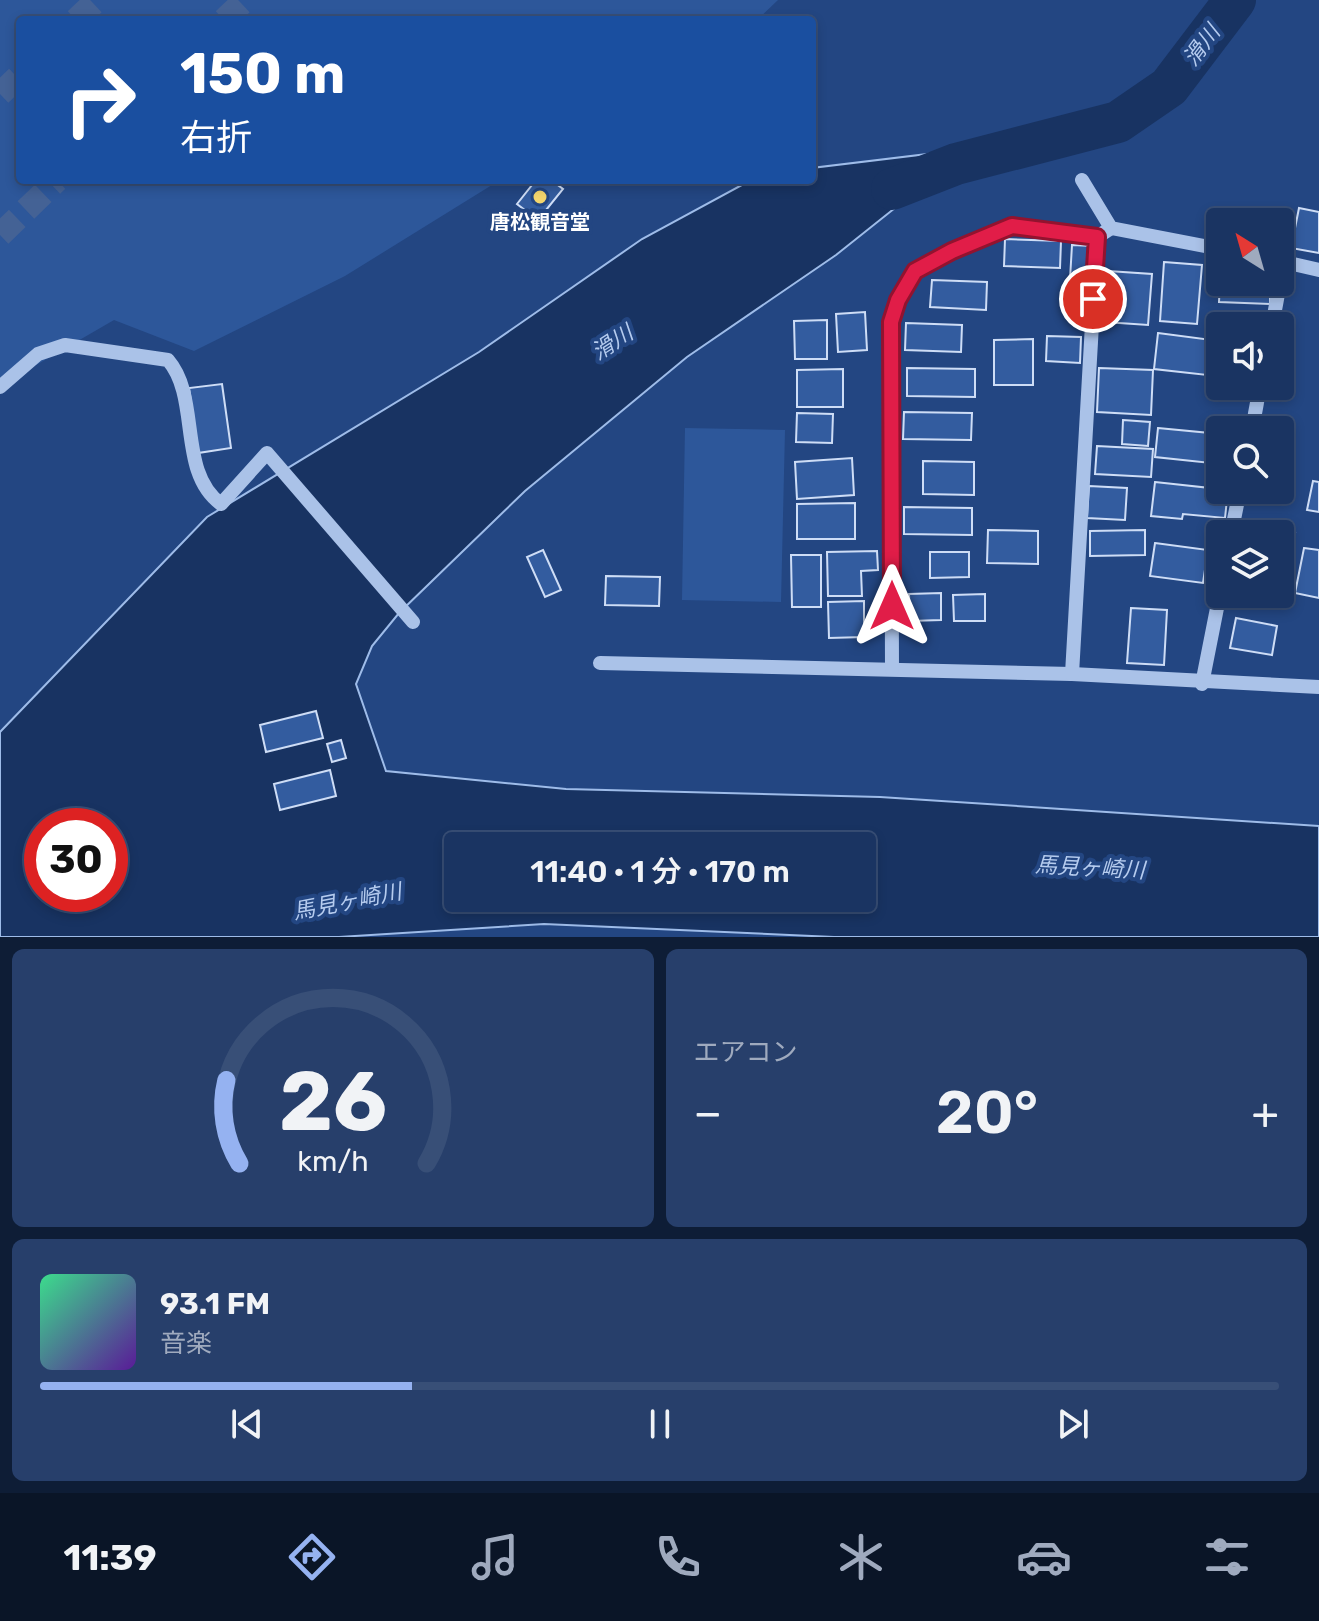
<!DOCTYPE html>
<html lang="ja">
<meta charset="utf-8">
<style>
:root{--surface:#1a3462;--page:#273f6b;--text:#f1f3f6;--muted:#9faabe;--line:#384f77;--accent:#95b2f1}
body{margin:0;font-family:Rubik,"Noto Sans JP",sans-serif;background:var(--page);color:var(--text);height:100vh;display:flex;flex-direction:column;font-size:30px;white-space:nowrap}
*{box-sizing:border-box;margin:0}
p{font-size:26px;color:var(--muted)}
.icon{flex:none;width:44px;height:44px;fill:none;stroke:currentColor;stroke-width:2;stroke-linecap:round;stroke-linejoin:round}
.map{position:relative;height:937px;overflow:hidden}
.drawer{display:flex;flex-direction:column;gap:12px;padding:12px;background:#0e1d36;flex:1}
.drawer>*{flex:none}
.hud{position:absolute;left:16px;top:16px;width:800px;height:168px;border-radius:8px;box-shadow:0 4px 12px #0003,0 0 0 2px var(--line);background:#1a4fa0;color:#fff;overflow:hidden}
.needle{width:52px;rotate:323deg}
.controls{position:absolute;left:1206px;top:208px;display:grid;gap:16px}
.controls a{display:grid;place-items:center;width:88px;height:88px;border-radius:8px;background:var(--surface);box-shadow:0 4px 12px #0003,0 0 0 2px var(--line);font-size:40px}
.speed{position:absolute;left:24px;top:808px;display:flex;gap:16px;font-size:40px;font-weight:700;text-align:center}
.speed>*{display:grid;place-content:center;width:104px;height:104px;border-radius:50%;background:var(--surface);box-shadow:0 4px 12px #0003,0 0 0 2px var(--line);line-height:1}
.speed .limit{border:12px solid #d22;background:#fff;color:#111}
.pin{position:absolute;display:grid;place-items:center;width:68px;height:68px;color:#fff;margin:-34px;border:4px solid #fff;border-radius:50%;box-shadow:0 2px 8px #0007}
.me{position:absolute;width:88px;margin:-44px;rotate:0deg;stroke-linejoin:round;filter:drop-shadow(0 0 6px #0008)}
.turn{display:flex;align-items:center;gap:28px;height:168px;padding:0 32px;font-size:36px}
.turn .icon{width:104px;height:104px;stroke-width:2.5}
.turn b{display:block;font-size:56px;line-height:68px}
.big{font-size:60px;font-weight:600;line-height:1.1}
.drawer .widget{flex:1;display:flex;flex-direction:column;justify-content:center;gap:12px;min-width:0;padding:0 28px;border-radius:12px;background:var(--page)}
.drawer .dial{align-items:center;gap:0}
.dial svg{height:208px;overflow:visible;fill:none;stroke:var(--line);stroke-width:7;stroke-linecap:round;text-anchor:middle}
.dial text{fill:var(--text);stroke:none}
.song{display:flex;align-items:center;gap:24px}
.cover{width:96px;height:96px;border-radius:12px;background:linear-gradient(135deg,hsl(150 70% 55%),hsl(270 70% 35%))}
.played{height:8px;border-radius:4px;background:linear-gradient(90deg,var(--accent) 30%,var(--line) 30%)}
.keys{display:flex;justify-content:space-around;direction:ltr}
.heat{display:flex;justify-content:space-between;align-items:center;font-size:44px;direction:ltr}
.drawer .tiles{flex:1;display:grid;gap:12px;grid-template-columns:1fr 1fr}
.widget:last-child{grid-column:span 2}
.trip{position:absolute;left:444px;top:832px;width:432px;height:80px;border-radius:8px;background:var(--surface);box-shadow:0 4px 12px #0003,0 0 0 2px var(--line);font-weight:600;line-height:80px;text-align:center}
.dock{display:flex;height:128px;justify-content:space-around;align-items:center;background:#0a1527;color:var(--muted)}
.dock .icon{width:56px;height:56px}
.dock .on{color:var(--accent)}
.dock b{font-size:36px;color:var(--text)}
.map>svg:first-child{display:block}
.green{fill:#2d579a}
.water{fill:#183362;stroke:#9ebce9;stroke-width:2;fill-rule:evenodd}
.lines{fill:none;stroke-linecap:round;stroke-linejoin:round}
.river{stroke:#183362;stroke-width:42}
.building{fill:#335c9f;stroke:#ceddf6;stroke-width:2}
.highway-tunnel{stroke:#446295;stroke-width:24;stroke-dasharray:24 12;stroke-linecap:butt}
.minor{stroke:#aac2e8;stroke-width:14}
.route-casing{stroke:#92132f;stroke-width:20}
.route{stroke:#e11d48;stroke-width:14}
.poi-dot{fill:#f3d56d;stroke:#234682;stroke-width:3}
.labels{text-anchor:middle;stroke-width:8;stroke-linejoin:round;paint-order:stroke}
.poi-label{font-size:20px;font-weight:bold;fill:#fff;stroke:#234682}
.water-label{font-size:22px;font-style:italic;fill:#b6ccef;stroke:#234682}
</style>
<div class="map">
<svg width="1319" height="937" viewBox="0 0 1319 937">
<rect width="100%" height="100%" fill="#234682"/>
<g class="green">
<polygon points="0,0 778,0 757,20 20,20 20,180 500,180 345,276 194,351 114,320 0,386"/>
<polygon points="685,428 785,430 781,602 682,600"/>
</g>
<path class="water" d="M969,149L836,255L687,357L525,491L399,613L372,646L356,684L386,771L566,789L880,797L1319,826V937H834L544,924L339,937H0V732L207,517L479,352L642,239L751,180H812V168ZM42,826H110V894H42ZM458,846H862V898H458Z"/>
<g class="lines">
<polyline class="river" points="892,189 956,164 1118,122 1169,87 1235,0"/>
</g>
<g class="building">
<polygon points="536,180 551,180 563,189 538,220 517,204"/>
<polygon points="1299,208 1319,212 1319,253 1291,248"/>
<polygon points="1005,239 1061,241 1060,268 1004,266"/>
<polygon points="1072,245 1093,246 1091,280 1070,279"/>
<polygon points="1164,262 1202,265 1197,324 1160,321"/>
<polygon points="1108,271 1152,274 1148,325 1105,322"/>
<polygon points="932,280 987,282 986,310 930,307"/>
<polygon points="1220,282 1270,282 1270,304 1219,302"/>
<polygon points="865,312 867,350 838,352 836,314"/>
<polygon points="827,320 827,359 795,359 794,321"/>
<polygon points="906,323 962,325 961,352 905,350"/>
<polygon points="1158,333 1212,340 1207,375 1154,369"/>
<polygon points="1047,336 1081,337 1080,363 1046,361"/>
<polygon points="1033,339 1033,385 994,385 994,340"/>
<polygon points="907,368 975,369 975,397 907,396"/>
<polygon points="1099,368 1153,370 1151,415 1097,412"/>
<polygon points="843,369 843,407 797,407 797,370"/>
<polygon points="222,384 231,448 198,453 189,388"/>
<polygon points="904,412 972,413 971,440 903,439"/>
<polygon points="797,413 833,414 832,443 796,442"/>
<polygon points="1123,420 1150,422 1148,446 1122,444"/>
<polygon points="1158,428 1220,434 1220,464 1155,457"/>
<polygon points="1097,446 1153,449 1151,477 1095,474"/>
<polygon points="852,458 854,495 797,499 795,462"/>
<polygon points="923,461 974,462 974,495 923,494"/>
<polygon points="1313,481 1319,482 1319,512 1307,510"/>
<polygon points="1155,482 1228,490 1225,518 1183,514 1182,519 1151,516"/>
<polygon points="1089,486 1127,488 1125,520 1087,518"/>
<polygon points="855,503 855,539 797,539 797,504"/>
<polygon points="904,507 972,508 972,535 904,534"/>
<polygon points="1249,521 1295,533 1286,567 1280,565 1280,534 1246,534"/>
<polygon points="988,530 1038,531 1038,564 987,563"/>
<polygon points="1145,530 1145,555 1090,556 1090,531"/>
<polygon points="1155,543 1208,550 1203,583 1150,576"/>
<polygon points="1304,548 1319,550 1319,598 1295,593"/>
<polygon points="543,550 561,590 545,597 527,557"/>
<polygon points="877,551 878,570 861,571 862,596 828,596 827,552"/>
<polygon points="930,552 969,552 969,577 930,578"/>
<polygon points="791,555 821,555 821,607 792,607"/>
<polygon points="606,576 660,577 659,606 605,605"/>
<polygon points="941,593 941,620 910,621 909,594"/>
<polygon points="985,594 985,621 954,621 953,595"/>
<polygon points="864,601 864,637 829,638 828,602"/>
<polygon points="1131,608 1167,610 1164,665 1127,663"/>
<polygon points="1236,618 1277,626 1272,655 1230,648"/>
<polygon points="316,711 323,738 266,752 260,725"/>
<polygon points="341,740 346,758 332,762 327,744"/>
<polygon points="330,770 336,796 280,810 274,784"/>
</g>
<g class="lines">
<g class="highway-tunnel">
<polyline points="76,20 97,0"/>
<polyline points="224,20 245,0"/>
<polyline points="0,94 20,75"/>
<polyline points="0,235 57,180"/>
</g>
<g class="minor">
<polyline points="1082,180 1111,228 1220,249"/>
<polyline points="1280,261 1319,270"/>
<polyline points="1272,326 1284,262"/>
<path d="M0,387L38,354L65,345L168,360C201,398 177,472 221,504L267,453L413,622"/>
<polyline points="1252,430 1260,386"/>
<polyline points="1231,534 1240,490"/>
<polyline points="600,663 1072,674 1319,687"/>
<polyline points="892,669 891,322 898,300 915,271 952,251 1012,226 1097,237"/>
<polyline points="1072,674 1097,237 1111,228"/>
<polyline points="1202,684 1220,593"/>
</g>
</g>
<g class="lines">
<g class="route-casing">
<polyline id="route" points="892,606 891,322 898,300 915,271 952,251 1012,226 1097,237 1093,299"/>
</g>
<use href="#route" class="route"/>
</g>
<circle class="poi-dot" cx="540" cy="197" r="8"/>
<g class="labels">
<g class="poi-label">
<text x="540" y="229">唐松観音堂</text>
</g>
<g class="water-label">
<text transform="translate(1201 45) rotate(-53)" y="8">滑川</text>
<text transform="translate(612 342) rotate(-33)" y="8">滑川</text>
<text transform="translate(1090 867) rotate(3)" y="8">馬見ヶ崎川</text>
<text transform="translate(347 901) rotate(-11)" y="8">馬見ヶ崎川</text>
</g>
</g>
</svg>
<div class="controls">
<a><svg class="needle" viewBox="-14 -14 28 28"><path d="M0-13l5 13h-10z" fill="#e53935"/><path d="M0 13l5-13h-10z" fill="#9faabe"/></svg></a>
<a><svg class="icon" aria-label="sound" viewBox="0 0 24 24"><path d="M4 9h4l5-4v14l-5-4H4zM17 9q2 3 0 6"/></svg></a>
<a><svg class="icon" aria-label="search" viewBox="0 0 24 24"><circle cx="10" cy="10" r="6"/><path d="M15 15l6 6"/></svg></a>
<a><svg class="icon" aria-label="layers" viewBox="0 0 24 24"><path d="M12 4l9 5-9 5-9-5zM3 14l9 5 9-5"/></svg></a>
</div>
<div class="speed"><div class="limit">30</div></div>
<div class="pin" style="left:1093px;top:299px;background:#d93025"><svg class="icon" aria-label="arrive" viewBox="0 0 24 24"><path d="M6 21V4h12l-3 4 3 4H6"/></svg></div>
<svg class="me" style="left:892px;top:606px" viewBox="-20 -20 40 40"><path d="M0-17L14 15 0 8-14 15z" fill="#e11d48" stroke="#fff" stroke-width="4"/></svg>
<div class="trip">11:40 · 1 分 · 170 m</div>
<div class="hud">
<div class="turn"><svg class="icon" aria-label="right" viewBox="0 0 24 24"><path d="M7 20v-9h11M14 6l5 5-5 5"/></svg><div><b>150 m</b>右折</div></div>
</div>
</div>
<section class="drawer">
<div class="tiles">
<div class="widget dial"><svg viewBox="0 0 100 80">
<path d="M14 69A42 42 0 1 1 86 69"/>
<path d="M14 69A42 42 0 0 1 9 37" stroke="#95b2f1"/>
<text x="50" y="56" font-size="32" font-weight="700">26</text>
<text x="50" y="72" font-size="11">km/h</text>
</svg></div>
<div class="widget"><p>エアコン</p>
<div class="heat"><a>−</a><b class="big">20°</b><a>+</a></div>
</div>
<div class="widget">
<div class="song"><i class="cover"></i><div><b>93.1 FM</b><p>音楽</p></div></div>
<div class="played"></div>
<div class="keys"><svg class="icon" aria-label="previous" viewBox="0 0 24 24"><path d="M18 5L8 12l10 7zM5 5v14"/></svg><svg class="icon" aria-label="pause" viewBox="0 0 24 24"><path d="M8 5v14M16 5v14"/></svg><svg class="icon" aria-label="next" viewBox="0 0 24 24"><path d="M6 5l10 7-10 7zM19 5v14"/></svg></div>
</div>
</div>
</section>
<nav class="dock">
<b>11:39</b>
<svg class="icon on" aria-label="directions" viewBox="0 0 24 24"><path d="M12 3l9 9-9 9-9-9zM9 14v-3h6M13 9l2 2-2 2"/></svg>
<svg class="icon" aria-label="music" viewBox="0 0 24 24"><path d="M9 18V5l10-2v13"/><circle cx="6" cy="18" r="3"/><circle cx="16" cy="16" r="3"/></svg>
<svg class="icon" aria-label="phone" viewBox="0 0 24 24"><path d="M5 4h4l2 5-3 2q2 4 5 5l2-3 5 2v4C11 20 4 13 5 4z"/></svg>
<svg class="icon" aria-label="climate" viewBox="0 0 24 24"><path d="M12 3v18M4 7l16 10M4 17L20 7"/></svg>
<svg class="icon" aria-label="car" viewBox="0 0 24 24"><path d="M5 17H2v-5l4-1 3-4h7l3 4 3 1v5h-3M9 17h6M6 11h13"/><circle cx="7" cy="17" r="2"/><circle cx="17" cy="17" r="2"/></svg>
<svg class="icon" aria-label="filters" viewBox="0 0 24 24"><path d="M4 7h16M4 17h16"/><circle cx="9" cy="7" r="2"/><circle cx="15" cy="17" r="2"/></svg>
</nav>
